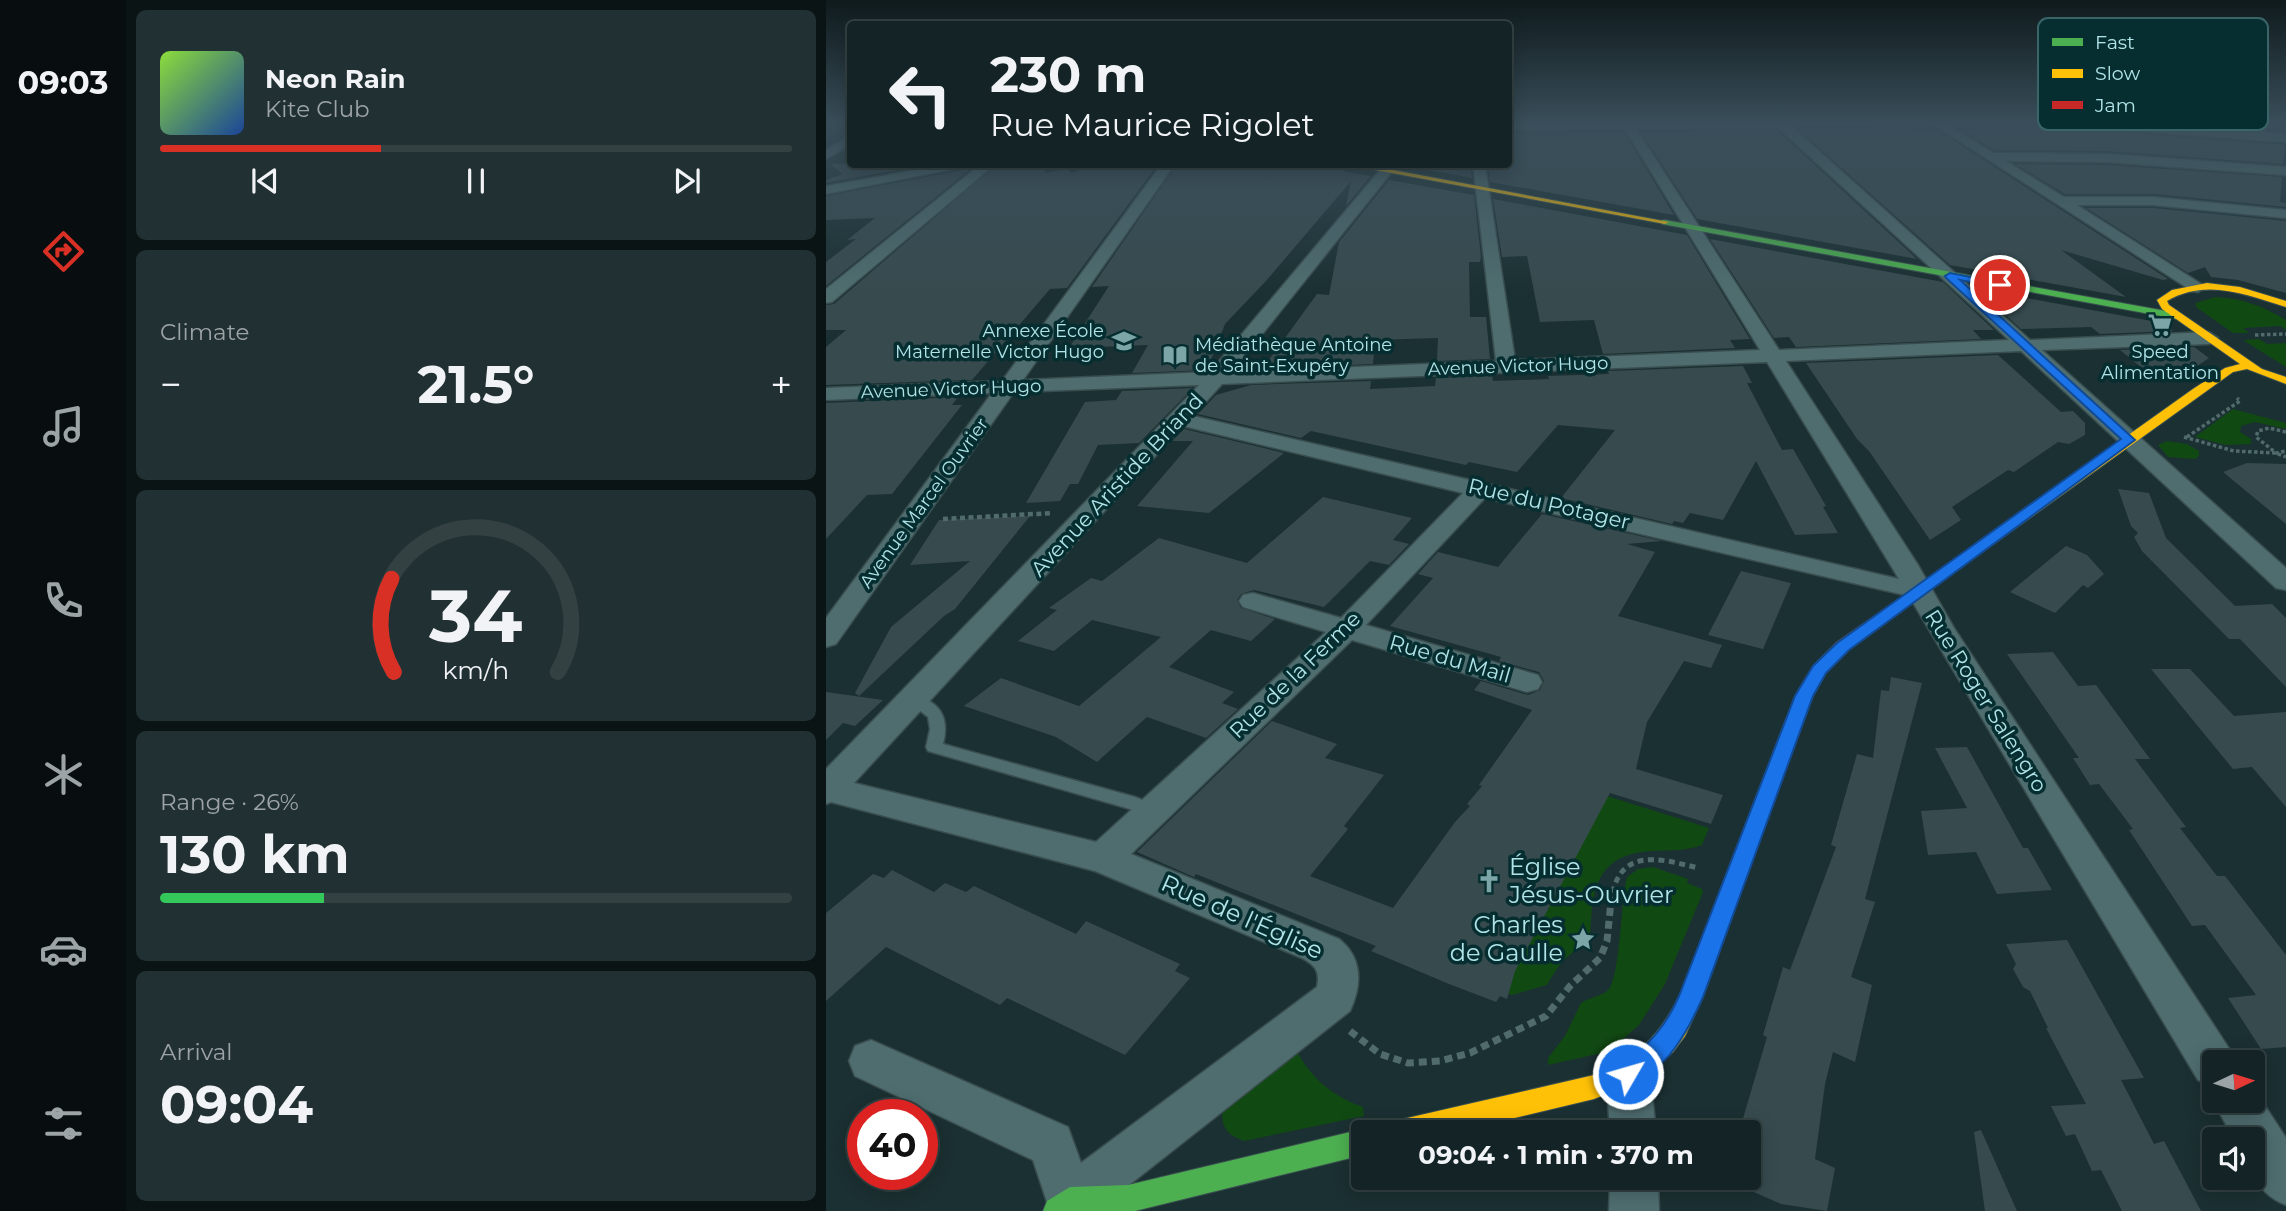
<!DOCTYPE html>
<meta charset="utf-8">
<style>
:root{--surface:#142426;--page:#213032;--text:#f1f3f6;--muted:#9da4a7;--line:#334143;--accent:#d93025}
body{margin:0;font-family:Montserrat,sans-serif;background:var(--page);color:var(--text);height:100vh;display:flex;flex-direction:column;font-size:26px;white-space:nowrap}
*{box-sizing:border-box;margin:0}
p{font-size:23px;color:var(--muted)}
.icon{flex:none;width:38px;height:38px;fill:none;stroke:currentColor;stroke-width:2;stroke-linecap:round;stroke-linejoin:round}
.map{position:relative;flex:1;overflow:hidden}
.panel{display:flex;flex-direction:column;gap:10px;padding:10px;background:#0b1415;width:700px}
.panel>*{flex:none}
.hud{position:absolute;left:21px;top:21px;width:665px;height:147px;border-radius:7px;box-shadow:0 4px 18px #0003,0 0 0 2px var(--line);background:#142426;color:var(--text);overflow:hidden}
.needle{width:46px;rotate:86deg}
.tools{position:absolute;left:1376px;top:1050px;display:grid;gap:14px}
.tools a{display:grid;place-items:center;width:63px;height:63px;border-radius:7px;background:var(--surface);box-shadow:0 4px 18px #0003,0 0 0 2px var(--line);font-size:35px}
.speed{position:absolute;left:21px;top:1099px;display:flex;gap:14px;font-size:35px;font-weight:700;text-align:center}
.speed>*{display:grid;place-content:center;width:91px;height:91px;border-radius:50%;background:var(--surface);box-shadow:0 4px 18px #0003,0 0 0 2px var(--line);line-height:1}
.speed .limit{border:10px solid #d22;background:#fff;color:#111}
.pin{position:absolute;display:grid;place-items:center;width:60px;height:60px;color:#fff;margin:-30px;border:4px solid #fff;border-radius:50%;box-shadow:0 2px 7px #0007}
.me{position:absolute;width:77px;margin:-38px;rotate:52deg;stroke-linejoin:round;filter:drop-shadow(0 0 5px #0008)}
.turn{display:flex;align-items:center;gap:24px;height:147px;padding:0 28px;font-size:32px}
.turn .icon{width:91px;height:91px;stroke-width:2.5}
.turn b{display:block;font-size:49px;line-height:60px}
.big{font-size:52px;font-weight:700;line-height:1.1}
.panel .card{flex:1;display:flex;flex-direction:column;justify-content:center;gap:10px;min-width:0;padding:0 24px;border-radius:10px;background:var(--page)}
.panel .dial{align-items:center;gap:0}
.dial svg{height:182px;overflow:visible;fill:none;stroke:var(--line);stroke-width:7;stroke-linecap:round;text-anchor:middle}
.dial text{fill:var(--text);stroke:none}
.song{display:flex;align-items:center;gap:21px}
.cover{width:84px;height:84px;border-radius:10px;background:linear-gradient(135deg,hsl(90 70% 55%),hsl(220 70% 35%))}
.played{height:7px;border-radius:4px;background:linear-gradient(90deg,var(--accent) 35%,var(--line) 35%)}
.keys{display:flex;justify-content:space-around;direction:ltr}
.heat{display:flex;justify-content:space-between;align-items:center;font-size:38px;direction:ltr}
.charge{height:10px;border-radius:5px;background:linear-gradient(90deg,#34c759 26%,var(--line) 0)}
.trip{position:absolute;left:525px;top:1120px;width:410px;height:70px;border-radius:7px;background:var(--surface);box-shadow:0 4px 18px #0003,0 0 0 2px var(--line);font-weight:700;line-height:70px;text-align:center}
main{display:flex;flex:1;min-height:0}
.menu{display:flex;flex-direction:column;width:126px;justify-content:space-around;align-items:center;background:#080e0f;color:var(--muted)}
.menu .icon{width:49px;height:49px}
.menu .selected{color:var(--accent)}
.menu b{font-size:32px;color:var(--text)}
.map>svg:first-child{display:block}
.green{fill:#114913}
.building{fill:#374b4f}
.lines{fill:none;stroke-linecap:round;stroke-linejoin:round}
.lane-casing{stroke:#394d4f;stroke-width:3}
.street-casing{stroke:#394d4f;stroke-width:3}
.fast-casing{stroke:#394d4f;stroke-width:2}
.slow-casing{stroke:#394d4f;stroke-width:2}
.jam-casing{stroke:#394d4f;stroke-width:2}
.path-far3{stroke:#516b6d;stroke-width:3.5;stroke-dasharray:3.5 2.5;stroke-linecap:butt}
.path-far2{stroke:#516b6d;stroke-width:4.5;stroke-dasharray:5 3.5;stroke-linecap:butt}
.path-far1{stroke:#516b6d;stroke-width:5;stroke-dasharray:6 4.5;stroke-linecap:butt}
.path{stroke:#516b6d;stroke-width:7;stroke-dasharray:8 5;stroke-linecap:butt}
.lane{fill:#4f6d6f;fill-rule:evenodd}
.street{fill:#4f6d6f;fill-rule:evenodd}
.fast{fill:#4caf50;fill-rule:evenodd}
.slow{fill:#ffc107;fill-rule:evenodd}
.jam{fill:#c62828;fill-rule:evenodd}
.route{fill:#1a73e8;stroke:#114b97;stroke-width:2}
.labels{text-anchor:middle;stroke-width:7;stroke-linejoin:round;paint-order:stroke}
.far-poi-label{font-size:18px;fill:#b0e4e8;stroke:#062e31;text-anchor:end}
.far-street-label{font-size:18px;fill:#b0e4e8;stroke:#062e31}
.street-label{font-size:21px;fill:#b0e4e8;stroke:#062e31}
.near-poi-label{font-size:24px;fill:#b0e4e8;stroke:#062e31;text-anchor:start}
.near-street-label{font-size:24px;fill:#b0e4e8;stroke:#062e31}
.key{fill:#062e31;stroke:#396568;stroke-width:2}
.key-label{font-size:19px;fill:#b0e4e8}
</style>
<main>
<nav class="menu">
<b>09:03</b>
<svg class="icon selected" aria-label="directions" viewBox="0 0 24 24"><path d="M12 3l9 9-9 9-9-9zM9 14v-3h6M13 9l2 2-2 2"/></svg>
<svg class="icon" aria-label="music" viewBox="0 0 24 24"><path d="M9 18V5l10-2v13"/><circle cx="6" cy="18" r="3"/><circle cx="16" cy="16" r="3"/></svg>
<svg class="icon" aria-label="phone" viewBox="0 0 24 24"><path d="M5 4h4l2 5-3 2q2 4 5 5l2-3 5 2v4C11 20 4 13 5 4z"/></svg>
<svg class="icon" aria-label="climate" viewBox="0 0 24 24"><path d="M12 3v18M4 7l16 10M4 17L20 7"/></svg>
<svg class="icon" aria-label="car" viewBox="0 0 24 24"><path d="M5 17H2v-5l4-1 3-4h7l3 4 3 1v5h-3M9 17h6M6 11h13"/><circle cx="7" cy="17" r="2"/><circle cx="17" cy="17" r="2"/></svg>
<svg class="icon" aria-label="filters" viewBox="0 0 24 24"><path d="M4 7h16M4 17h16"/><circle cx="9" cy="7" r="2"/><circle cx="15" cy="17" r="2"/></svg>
</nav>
<section class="panel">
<div class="card">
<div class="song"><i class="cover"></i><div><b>Neon Rain</b><p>Kite Club</p></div></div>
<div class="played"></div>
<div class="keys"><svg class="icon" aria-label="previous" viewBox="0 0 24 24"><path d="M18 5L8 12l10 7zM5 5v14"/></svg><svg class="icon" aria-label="pause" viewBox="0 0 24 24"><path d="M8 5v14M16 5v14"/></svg><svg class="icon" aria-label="next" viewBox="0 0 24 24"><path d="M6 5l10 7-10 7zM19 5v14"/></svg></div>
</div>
<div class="card"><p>Climate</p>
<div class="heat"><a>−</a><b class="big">21.5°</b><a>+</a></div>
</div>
<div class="card dial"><svg viewBox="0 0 100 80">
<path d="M14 69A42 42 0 1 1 86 69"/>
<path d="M14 69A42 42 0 0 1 13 28" stroke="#d93025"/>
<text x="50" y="56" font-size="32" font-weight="700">34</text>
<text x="50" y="72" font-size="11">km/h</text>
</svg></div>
<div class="card"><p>Range · 26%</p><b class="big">130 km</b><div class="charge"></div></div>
<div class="card"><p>Arrival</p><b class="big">09:04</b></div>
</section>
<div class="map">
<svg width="1460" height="1211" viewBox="0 0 1460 1211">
<rect width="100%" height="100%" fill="#1b3032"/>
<g class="green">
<path d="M1389,297C1416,298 1437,306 1460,320V330L1454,326L1417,328L1423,333H1407L1370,307V303Z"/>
<polygon points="1433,339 1441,344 1460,343 1460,367 1417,340"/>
<polygon points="1407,409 1460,423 1460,429 1429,422 1415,426 1414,432 1425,439 1425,444 1400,445 1369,437"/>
<polygon points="1341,441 1361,444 1373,451 1373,456 1369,459 1342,457 1332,445"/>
<path d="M778,795L883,828L876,845C862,851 843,850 827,851C766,854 766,894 764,945C741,951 733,965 721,985L686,995L672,990Z"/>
<path d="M827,867L862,879L861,883L876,889L877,892L839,984L813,1025L788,1047L776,1053L722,1065V1058L739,1036L755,1003C763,997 776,997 783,989C794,976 795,899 801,877L812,869Z"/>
<path d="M468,1046C483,1076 505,1096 537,1107L538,1116L418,1141C399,1135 393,1124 398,1105Z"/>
</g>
<g class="building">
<polygon points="1336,122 1460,122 1460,131"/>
<polygon points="1079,127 1085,131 1113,131 1342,279 1337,280 1235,250 1300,297 1124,265 972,129"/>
<polygon points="1158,127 1226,127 1459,145 1457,164 1281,151 1168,150 1135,130 1162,130"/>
<polygon points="951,130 1091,259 871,219 815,132"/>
<polygon points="798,132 848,215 664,182 662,167 682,167 682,133"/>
<polygon points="4,164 105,164 0,183 0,180 17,174"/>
<polygon points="171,164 218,164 219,173 240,169 246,173 268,164 332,164 241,288 224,289 146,380 0,385 0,347 20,330 0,330 0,305 8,304"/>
<polygon points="351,164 509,164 520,172 545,176 520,206 525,181 440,281 399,324 381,370 306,373 322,345 243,348 283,286 266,287"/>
<polygon points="613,164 610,168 645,168 646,178 574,165"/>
<polygon points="1189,164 1281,165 1456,177 1454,202 1460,203 1460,207 1327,194 1239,194"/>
<polygon points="146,168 0,286 0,262 30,239 21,240 49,218 0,220 0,196"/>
<polygon points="563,180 648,195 655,257 654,262 643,262 644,317 660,317 664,359 611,361 612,338 549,340 547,364 437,368 491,294 503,295 513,242"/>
<polygon points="667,199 861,235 924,339 904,340 909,348 777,354 768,320 714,322 701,256 676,257"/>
<polygon points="1260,208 1327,208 1460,221 1460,293 1412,280 1385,277 1379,267 1362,273"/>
<polygon points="884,239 1117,282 1168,330 1147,330 1155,339 970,347 963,337 948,338"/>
<polygon points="1151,289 1336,323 1347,331 1274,334 1265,327 1195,329"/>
<polygon points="1368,347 1383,358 1352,379 1316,368 1294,350"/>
<polygon points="1172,355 1235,412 1247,411 1259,423 1259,435 1243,444 1232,442 1188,472 1182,470 1126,507 1135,520 1104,540 1043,451 1031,439 980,363"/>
<polygon points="917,366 926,383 921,383 956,450 967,449 1000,506 997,507 1012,533 969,535 930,461 897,520 864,513 857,523 848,521 846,524 735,498 789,430 732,425 691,472 643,462 640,465 485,431 475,438 372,414 390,395 425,385 545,381 544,389 609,386 610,378 666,376 667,381 723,379 722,376 783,374 782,371"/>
<polygon points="367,388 313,443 272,445 252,484 244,484 234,501 200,503 259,402 290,400 296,391"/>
<polygon points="132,397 126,405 136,405 66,494 41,495 0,539 0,403"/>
<polygon points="358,429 458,453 383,513 311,506 367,441 346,441"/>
<polygon points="1421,463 1460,464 1460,524 1397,472"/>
<polygon points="1292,489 1323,493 1340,538 1409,606 1446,604 1460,618 1460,687 1414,639 1403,639 1316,551 1308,537 1312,533 1305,526"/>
<polygon points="497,497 586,518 567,540 583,544 563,565 544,561 498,607 428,590 415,594 411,600 415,608 449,619 425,641 385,630 343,667 408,692 396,703 412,709 380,738 321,717 271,762 230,737 138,706 175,678 253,706 335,637 266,620 228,651 192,641 231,610 223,608 265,578 276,581 333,538 421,563"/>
<polygon points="716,514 836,541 801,544 829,552 792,616 896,645 885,668 858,661 821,722 810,769 897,795 885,824 784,793 689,971 681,999 674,996 670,1002 623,984 545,951 550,946 370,874 368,877 311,852 446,721 511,744 499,758 558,775 518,826 522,829 484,876 567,908 629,822 644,806 641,804 656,786 653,785 706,710 648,690 655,681 702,695 714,690 718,681 713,672 673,661 675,657 564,626 607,578 592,574 612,552 672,567"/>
<polygon points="204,516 129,609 118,616 33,696 29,693 65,627 144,561 84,565 113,520"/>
<polygon points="1240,546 1261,555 1278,574 1262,588 1257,585 1229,613 1184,592"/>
<polygon points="915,571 965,583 937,649 882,635"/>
<polygon points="1227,652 1252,686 1270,685 1324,759 1309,759 1360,827 1354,828 1391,876 1399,876 1460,955 1460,1047 1435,1049 1402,998 1430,995 1379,925 1366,926 1303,830 1307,829 1273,784 1264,785 1247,758 1253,758 1181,654"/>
<polygon points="1325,669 1364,669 1408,716 1460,712 1460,807 1426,767 1407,769"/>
<polygon points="1065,677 1096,683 1039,899 1049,902 1025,977 1046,985 1029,1062 1007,1052 999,1084 989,1159 1009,1168 1001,1211 955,1204 900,1180 922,1178 922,1132 913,1132 941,1037 937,1035 957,967 964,970 1010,847 1005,845 1031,754 1047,758 1055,690 1063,691"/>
<polygon points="0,692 57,700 29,726 17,723 0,740"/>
<polygon points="1141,747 1197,848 1202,848 1226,890 1171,894 1150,852 1102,855 1095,811 1141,808 1109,748"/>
<polygon points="66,870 108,892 119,883 140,892 148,886 250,934 260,921 354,964 349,971 364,978 299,1055 181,998 174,1005 60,947 0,1001 0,913 47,874 58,878"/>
<polygon points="1241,940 1318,1078 1295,1080 1328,1144 1338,1141 1375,1211 1296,1211 1275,1170 1266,1171 1249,1134 1240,1136 1225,1106 1260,1104 1220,1028 1222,1028 1204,991 1197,987 1187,969 1190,964 1180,944"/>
<polygon points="1155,1130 1191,1211 1159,1211 1148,1132"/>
</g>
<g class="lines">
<g class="lane-casing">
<path id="lane" d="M87,694C114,702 124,717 117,744L309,797L331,806L334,811L331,816L325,818L304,809L102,751L100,747L104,729L102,717L79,699L81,695Z"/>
</g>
<g class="street-casing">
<g id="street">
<path d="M1049,122L1044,125L965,126L1204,340L1383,332L1392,338L1383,344L1216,350L1460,568V590L1450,588L1195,351L960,361L1092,565L1128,628L1404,1050L1409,1062H1388V1086L1372,1080L1083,596L659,498L540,625L712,675L716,682L712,689L701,692L526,640L305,854L513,939C537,958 536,985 524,1011L270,1211H224L207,1160L29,1076L23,1061L29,1046L45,1040L242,1127L255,1163L491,987C494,971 490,966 476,958L269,871L5,802L0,804V769L373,385L188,392L10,644L0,647V618L166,393L0,400V388L176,381L336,164H349L197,380L384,372L559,164H572L406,372L670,361L647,164H659L689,360L934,350L799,129L682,130V124ZM952,127L1183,340L953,350L810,129ZM941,362L1073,579L367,416L396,384ZM357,426L637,493L515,618L427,593L417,595L413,601L417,607L500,632L270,842L28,783Z"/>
<polygon points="1104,122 1117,122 1167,153 1281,154 1460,167 1460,175 1281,162 1180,161 1238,197 1327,197 1460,210 1460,218 1327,205 1251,205 1380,287 1372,292 1366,291"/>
<polygon points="1223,122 1296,122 1460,134 1460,142 1228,125"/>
<polygon points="24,136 24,145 0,159 0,150"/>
<polygon points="123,164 153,164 0,194 0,186"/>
<polygon points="155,164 169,164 6,302 0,303 0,289"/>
<polygon points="802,1053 818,1059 824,1074 830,1132 784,1132 780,1074 786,1059"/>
<path d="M1426,1086L1460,1138V1205C1428,1192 1426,1171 1426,1139H1408L1387,1101H1426Z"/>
<polygon points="784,1178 832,1178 833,1211 783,1211"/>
</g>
</g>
<g class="fast-casing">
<g id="fast">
<polygon points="839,220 1351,313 1356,316 1351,319 836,224 836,220"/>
<polygon points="537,1129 545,1132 537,1132 537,1155 309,1211 217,1211 221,1201 244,1187 302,1185"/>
</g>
</g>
<g class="slow-casing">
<g id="slow">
<polygon points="517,164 535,164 843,222 839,224"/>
<path d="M1381,283L1414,287L1460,301V307C1420,295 1381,278 1341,301L1343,305L1436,369L1460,377V384L1421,369L1407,372L1162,548H1152L1150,545L1152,542L1367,389L1399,368L1414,364L1336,309L1331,300L1346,290Z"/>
<path d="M932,810L939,813L942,818L877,997L859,1036L847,1052L811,1082L768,1099L630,1132H564L568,1123L577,1119L768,1075C811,1059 834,1035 854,995L922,818L925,813Z"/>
</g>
</g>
<g class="jam-casing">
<polygon id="jam" points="1157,541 1164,545 1162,548 1023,650 1000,673 987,696 942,818 939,823 932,826 925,823 922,818 969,696 987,666 1011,642"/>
</g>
<g class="path-far3">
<polyline points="1429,335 1460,334"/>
<polyline points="1460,432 1443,428 1432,431 1430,437 1450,453 1460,451"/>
<polyline points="1358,437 1408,451 1450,453 1460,457"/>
<polyline points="1361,437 1414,401 1411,398"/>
</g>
<polyline class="path-far2" points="117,519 227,513"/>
<path class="path-far1" d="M785,903C791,848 830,857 872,868"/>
<polyline class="path" points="524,1031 554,1054 582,1063 614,1061 644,1053 720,1016 744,986 774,958 781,941 785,901"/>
<use href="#lane" class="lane"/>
<use href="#street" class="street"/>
<use href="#fast" class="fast"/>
<use href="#slow" class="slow"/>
<use href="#jam" class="jam"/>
</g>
<linearGradient id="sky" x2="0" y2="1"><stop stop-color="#0f1a1c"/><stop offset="0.42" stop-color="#394e5a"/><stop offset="1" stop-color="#394e5a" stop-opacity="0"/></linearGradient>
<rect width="1460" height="292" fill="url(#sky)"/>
<path class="route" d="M1124,273L1177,283V287L1174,288L1134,280L1309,440L1023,650L1000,673L987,696L877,997C861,1033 841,1070 802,1086L793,1082L789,1074C794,1062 804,1059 813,1051C831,1036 844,1017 853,996L969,696L987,666L1011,643L1295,439L1120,278L1119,276Z"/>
<defs>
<g id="supermarket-bare" transform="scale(1.89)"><path d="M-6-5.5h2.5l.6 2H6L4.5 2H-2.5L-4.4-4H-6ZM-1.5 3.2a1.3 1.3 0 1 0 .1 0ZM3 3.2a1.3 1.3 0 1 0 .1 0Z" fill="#7ca5a8" stroke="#062e31" stroke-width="2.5" paint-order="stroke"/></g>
<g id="school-bare" transform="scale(1.89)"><path d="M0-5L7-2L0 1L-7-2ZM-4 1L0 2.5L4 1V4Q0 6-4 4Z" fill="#7ca5a8" stroke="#062e31" stroke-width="2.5" paint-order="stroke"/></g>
<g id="library-bare" transform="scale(1.89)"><path d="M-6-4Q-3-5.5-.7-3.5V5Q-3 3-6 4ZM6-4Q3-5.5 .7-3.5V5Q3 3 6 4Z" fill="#7ca5a8" stroke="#062e31" stroke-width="2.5" paint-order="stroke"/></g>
<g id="church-bare" transform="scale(1.89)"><path d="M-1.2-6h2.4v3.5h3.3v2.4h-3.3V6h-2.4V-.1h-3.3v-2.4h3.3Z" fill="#7ca5a8" stroke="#062e31" stroke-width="2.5" paint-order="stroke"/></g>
<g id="sight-bare" transform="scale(1.89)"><path d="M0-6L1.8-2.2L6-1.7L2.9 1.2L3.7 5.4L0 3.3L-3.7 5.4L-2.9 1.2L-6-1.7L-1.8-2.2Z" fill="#7ca5a8" stroke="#062e31" stroke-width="2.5" paint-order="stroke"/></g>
</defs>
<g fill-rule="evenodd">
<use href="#supermarket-bare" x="1334" y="325"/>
<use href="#school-bare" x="298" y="341"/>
<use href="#library-bare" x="349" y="355"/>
<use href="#church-bare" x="663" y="881"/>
<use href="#sight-bare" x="757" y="939"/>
</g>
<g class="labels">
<g class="far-poi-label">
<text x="278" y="337">Annexe École<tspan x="278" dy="21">Maternelle Victor Hugo</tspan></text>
<text x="369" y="351" text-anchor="start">Médiathèque Antoine<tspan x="369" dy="21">de Saint-Exupéry</tspan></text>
<text x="1334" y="358" text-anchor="middle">Speed<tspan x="1334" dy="21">Alimentation</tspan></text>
</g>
<g class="far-street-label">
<text transform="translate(692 366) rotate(-2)" y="6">Avenue Victor Hugo</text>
<text transform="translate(125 389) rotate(-2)" y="6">Avenue Victor Hugo</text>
<text transform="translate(98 503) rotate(-54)" y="6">Avenue Marcel Ouvrier</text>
</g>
<g class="street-label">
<text transform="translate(291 485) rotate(-47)" y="7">Avenue Aristide Briand</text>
<text transform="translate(723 504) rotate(13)" y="7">Rue du Potager</text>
<text transform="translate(624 659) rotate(16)" y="7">Rue du Mail</text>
<text transform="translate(469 675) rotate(-44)" y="7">Rue de la Ferme</text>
<text transform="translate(1160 701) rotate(58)" y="7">Rue Roger Salengro</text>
</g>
<g class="near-poi-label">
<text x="683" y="875">Église<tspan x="683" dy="28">Jésus-Ouvrier</tspan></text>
<text x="737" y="933" text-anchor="end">Charles<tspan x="737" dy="28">de Gaulle</tspan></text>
</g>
<g class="near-street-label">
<text transform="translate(416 917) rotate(24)" y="8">Rue de l'Église</text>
</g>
</g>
<rect x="1212" y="18" width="230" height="112" rx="10" class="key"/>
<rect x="1226" y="38" width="31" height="8" fill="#4caf50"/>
<rect x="1226" y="69" width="31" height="9" fill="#ffc107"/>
<rect x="1226" y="101" width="31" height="8" fill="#c62828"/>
<g class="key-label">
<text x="1269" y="49">Fast</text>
<text x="1269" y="80">Slow</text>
<text x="1269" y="112">Jam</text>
</g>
</svg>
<div class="tools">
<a><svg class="needle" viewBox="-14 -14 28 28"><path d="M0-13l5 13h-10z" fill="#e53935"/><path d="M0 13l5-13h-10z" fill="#9da4a7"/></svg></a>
<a><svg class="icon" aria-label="sound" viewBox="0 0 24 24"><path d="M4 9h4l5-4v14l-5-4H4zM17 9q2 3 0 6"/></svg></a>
</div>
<div class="speed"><div class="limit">40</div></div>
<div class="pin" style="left:1174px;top:285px;background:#d93025"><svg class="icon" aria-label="arrive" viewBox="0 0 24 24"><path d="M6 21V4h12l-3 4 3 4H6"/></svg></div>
<svg class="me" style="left:802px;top:1074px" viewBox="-20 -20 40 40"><circle r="17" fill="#1a73e8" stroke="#fff" stroke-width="3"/><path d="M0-11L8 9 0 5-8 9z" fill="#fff"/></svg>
<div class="trip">09:04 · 1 min · 370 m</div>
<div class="hud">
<div class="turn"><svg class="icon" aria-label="left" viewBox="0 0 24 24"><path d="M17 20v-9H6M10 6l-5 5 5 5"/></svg><div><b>230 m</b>Rue Maurice Rigolet</div></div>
</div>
</div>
</main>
